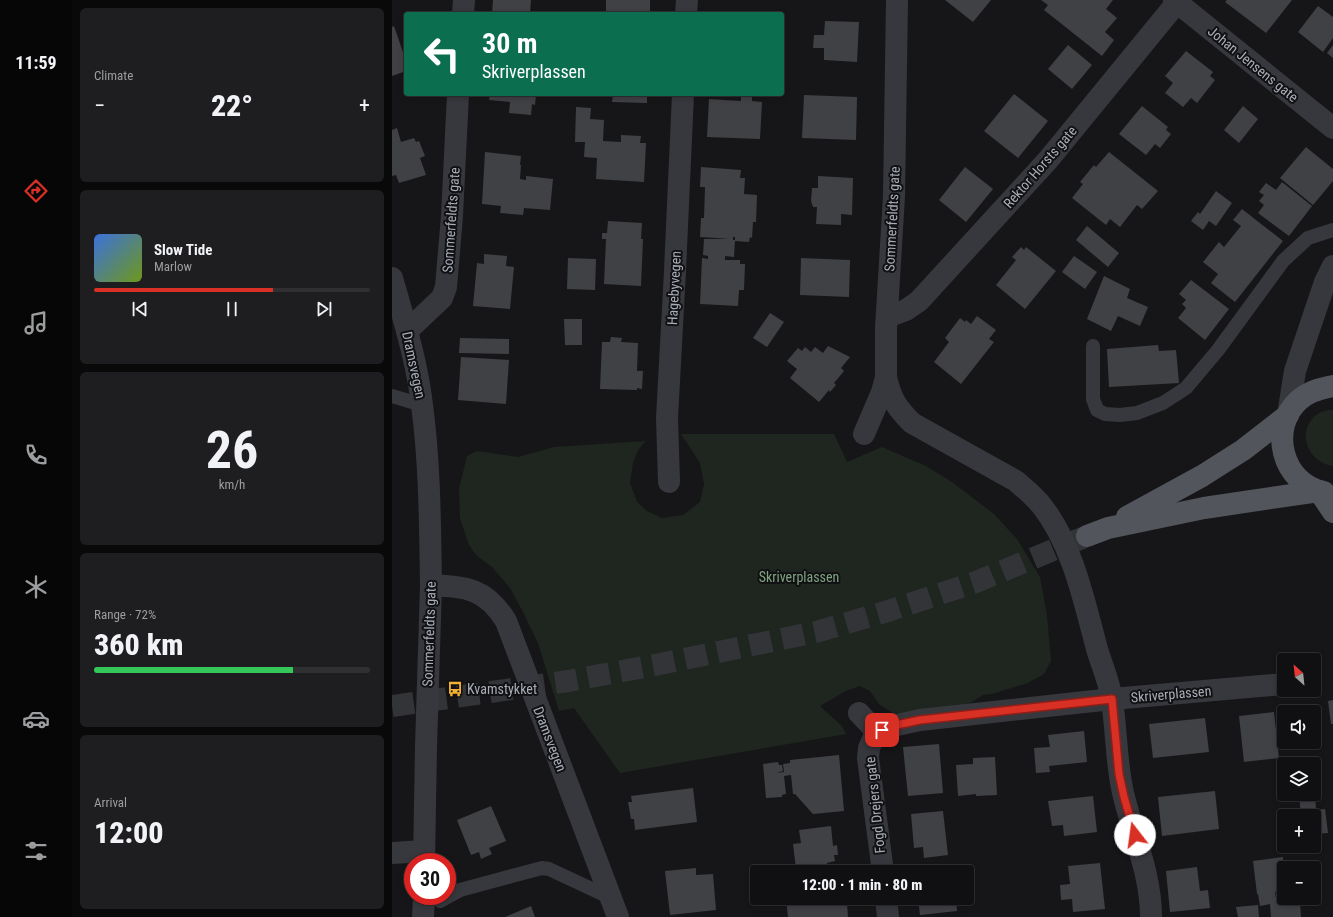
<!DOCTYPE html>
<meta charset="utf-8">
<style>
:root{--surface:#101012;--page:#1e1e20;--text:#f1f3f6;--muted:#9c9d9f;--line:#303032;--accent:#d93025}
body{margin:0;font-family:"Roboto Condensed",sans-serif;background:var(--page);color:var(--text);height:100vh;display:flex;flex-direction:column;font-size:15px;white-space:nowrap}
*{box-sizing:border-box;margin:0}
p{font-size:13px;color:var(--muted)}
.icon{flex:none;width:22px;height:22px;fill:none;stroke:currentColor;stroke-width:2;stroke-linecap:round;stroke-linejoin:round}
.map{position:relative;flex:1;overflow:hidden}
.sheet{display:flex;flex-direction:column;gap:8px;padding:8px;background:#09090a;width:320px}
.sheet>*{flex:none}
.guide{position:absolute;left:12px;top:12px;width:380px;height:84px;border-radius:4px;box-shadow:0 2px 6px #0003,0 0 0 1px var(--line);background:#0b6e4f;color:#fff;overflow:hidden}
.needle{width:26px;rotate:333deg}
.fabs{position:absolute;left:885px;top:653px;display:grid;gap:8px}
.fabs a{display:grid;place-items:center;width:44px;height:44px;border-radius:4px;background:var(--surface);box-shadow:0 2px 6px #0003,0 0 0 1px var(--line);font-size:20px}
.speed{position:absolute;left:12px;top:853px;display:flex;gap:8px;font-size:20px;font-weight:700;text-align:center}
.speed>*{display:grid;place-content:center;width:52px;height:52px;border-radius:50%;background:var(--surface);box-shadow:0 2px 6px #0003,0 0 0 1px var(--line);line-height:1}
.speed .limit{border:6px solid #d22;background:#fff;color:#111}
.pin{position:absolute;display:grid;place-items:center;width:34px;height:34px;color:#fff;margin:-17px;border-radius:8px;box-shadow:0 2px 6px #0006}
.me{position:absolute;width:44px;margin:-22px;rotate:345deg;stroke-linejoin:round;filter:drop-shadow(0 0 3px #0008)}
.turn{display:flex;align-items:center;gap:14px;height:84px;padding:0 12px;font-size:18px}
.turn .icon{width:52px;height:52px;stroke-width:2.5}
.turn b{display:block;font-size:28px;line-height:34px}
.big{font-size:30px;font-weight:800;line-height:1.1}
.sheet .widget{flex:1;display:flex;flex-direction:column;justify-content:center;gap:6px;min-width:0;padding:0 14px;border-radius:6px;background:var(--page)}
.sheet .dial{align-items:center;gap:0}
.dial b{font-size:52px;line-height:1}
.song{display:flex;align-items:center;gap:12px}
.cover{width:48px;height:48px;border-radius:6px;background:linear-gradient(135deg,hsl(220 70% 55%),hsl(80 70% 35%))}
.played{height:4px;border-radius:2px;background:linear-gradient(90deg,var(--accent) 65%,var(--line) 65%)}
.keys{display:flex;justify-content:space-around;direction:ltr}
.heat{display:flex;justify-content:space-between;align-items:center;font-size:22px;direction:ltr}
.charge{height:6px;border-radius:3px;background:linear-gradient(90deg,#34c759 72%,var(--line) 0)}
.trip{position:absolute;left:358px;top:865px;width:224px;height:40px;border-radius:4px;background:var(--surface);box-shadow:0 2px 6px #0003,0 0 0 1px var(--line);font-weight:800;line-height:40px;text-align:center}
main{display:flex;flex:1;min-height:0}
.menu{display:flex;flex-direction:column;width:72px;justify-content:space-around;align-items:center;background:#060607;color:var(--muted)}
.menu .icon{width:28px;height:28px}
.menu .on{color:var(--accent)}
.menu b{font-size:18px;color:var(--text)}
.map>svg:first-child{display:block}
.green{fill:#1e261f}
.building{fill:#404145}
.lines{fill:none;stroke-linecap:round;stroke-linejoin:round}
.primary-tunnel{stroke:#333438;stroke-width:22;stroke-dasharray:22 11;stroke-linecap:butt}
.service{stroke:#37383d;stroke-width:14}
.minor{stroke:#37383d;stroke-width:22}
.tertiary{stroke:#37383d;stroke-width:22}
.primary{stroke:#53555c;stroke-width:22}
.route-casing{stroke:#8d1f18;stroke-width:10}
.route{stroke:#d93025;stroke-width:7}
.labels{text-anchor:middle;stroke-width:4;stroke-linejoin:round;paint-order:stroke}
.street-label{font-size:14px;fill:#a8adb8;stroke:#111113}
.park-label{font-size:14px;fill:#7fa381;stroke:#111113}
.poi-label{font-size:14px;fill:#a8adb8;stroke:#111113;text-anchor:start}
</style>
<main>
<nav class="menu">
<b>11:59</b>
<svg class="icon on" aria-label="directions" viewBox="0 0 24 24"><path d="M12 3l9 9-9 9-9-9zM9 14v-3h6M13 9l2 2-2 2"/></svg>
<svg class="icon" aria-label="music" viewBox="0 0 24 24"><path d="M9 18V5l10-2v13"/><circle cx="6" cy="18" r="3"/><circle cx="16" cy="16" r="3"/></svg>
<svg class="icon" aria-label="phone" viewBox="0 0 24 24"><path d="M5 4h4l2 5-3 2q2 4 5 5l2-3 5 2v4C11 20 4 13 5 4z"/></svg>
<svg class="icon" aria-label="climate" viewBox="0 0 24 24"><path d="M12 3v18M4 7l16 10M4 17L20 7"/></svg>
<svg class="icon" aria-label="car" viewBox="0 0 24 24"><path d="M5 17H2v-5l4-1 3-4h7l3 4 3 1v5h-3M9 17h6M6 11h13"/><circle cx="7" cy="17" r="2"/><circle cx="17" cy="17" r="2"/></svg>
<svg class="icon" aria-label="filters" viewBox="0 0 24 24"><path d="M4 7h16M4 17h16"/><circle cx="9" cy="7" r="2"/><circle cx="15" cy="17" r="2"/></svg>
</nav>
<section class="sheet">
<div class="widget"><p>Climate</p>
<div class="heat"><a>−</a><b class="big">22°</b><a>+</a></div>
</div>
<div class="widget">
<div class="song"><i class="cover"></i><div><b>Slow Tide</b><p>Marlow</p></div></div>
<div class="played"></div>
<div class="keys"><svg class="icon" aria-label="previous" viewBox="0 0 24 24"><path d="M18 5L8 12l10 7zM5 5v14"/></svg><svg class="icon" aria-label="pause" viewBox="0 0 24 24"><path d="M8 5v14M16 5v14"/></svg><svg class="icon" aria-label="next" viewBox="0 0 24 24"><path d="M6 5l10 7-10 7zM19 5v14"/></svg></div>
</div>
<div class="widget dial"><b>26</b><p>km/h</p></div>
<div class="widget"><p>Range · 72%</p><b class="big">360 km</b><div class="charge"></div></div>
<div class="widget"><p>Arrival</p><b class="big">12:00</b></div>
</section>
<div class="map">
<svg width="941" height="917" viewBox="0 0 941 917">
<rect width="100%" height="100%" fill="#161618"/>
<g class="green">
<path d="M936,410H941V466C914,462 903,428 927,413C930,412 933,411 936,410Z"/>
<polygon points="289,434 442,434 455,462 490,447 534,466 560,482 602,514 625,539 648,577 655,615 659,661 652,674 636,683 600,694 591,695 572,707 526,713 502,714 487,704 478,691 468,686 454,691 428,706 450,726 454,734 228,773 182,708 167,711 146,643 131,612 118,588 101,568 84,555 77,545 68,518 67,489 75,456 85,451 126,457 162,447 254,441 246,450 241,463 238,483 245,502 255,511 270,518 291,515 308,502 312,484 308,463"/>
</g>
<g class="building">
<polygon points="101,0 139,0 138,14 100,14"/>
<polygon points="214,0 258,0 258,14 214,13"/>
<polygon points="553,0 599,0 581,22"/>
<polygon points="649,0 721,0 714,9 725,18 713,32 722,40 710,56 652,10 656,5"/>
<polygon points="835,0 900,0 874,33 833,2"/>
<polygon points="926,6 941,17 941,38 931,52 906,32"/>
<polygon points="433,21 467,22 465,62 432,60 432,48 421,48 422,35 432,35"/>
<polygon points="2,26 14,61 14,71 0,76 0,27"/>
<polygon points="676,45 700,65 680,89 656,69"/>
<polygon points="941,45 941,58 935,53"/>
<polygon points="794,51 821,72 818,76 823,80 805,103 799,98 791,107 773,93 781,83 773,76"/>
<polygon points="98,94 144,94 143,105 140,104 139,115 117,113 118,102 97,100"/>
<polygon points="221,94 255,94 255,103 220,102"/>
<polygon points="349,94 360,95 360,101 370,102 368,139 315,137 317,99 349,101"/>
<polygon points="622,94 656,121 626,158 592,131"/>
<polygon points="412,95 465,97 464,140 410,138"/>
<polygon points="750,106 776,127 774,130 779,134 768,148 763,144 754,155 727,134"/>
<polygon points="851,106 866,119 847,143 832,130"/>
<polygon points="184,107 199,108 198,119 212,120 211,141 229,142 229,135 249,136 248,143 254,143 252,182 204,179 205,158 192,157 193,142 183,142"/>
<polygon points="5,128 9,142 22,138 24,142 27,141 33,156 28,158 34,175 7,183 4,175 0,176 0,130"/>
<polygon points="914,147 941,169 941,181 921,205 888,178"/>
<polygon points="93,152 129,156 128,165 129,165 128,179 134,180 134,176 161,179 158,210 132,208 131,215 108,213 109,206 90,204"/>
<polygon points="717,152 766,191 750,209 745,205 728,227 718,219 714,225 680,198 691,184 688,182 702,165 704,167"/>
<polygon points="309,167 349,170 348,178 353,178 352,194 365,195 364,222 361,222 360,238 358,237 357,242 343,241 343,237 341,237 341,240 343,240 342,257 333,256 333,260 348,260 348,264 353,264 352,290 347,290 346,306 308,304 310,258 316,259 316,256 311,255 312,239 338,239 308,237 309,218 312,218 313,187 308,187"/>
<polygon points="573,167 601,189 574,222 547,200"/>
<polygon points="426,176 461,178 460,215 449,214 449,225 424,224 425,207 421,207 419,201 420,188 426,188"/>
<polygon points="890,182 920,206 897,236 866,213 872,205 867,201 872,195 867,192 874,183 884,190"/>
<polygon points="824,191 840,203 824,226 817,221 811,230 799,221 806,212 808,214"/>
<polygon points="850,209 891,241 843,302 819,283 826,274 811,262 827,242 832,247 849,226 841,220"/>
<polygon points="216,221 250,223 249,239 251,239 249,286 212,284 214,239 210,239 210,233 215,233"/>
<polygon points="695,226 727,253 716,267 684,240"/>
<polygon points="629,247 632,250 634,247 664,271 633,309 604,285 624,260 620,257"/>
<polygon points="92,254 115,256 114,266 122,267 118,309 81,306 85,263 92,264"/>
<polygon points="682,256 705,272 693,289 670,272"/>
<polygon points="176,258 204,259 203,290 175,289"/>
<polygon points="409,258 458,260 457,297 408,295"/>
<polygon points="712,276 738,289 735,298 756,307 748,326 726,316 719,331 695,319"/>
<polygon points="799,280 837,309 813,340 786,318 794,308 790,304 794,300 787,294"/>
<polygon points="378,313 392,322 375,347 361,338"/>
<polygon points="585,316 604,330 597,339 602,342 569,384 542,362 557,342 553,338 568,318 573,322 574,320 579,324"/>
<polygon points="172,319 190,319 190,345 173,345"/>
<polygon points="219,337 230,338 229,342 246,343 245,371 251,371 250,389 245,388 245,390 208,389 210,342 218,342"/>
<polygon points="68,338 117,339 117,354 67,353"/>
<polygon points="766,345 767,351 784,350 787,383 717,387 715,349"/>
<polygon points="436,346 458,357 449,368 452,371 442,383 444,385 438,392 437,390 427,402 398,378 405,369 395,361 406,348 410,351 413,347 419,352 423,347 431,353"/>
<polygon points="69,357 117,360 114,404 66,400"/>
<polygon points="941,700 941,724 939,724 936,701"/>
<polygon points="882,712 887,758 852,762 847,716"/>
<polygon points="813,718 817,752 761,758 757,724"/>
<polygon points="692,731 695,762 657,766 658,772 644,773 642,748 658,747 656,735"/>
<polygon points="547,744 551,793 516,796 511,747"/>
<polygon points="447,755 452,811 421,814 403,794 401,794 399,775 392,776 394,794 390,795 390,797 374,798 371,764 386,762 387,765 390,765 391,771 384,773 392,772 391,764 398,763 398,760"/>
<polygon points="603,757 605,795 584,796 584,794 566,796 564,765 581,764 581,758"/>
<polygon points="301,788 305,822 243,830 242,819 239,819 236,802 240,802 239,796"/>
<polygon points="823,791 827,829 770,836 766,797"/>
<polygon points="907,794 923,794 924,810 933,809 936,833 922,834 922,816 909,816"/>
<polygon points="701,796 705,832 672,836 671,825 660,826 656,801"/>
<polygon points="99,806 114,841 97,848 100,854 89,859 87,852 79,855 65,820"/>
<polygon points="551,811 556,855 532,858 531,847 522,848 519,814"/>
<polygon points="439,826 441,846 445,845 446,855 442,855 443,861 435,863 435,866 404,869 401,844 409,843 407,830"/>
<polygon points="891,857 892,891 883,892 885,904 908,901 909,917 879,917 878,904 868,906 866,894 865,894 861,861"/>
<polygon points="708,863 713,909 681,912 680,899 669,900 668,885 678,884 676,866"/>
<polygon points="565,866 566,872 541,872 541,869"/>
<polygon points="805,867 808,891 816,890 818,908 778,912 774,871"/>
<polygon points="304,868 304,875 321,874 324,910 278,915 273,871"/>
<polygon points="397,898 446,898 447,904 455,903 456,917 396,917 394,899"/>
<polygon points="526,898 564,898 565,911 528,915"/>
<polygon points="866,905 867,917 846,917 844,907"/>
<polygon points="139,906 143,917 113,917"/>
</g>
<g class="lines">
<polyline class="primary-tunnel" points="0,706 176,681 268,664 424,632 496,611 584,582 695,536"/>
<g class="service">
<polyline points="701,346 701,399 705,410 713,414 728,415 745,413 771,403 794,388 826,350 891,261 916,238 941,230"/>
<polyline points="0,396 30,405"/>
<polyline points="48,901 68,890 150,868 157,869 219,898"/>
</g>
<g class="minor">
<polyline points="782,0 941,128"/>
<polyline points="71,14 72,0"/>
<polyline points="294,14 295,0"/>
<path d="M0,278C12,320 25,362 30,405C38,465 38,525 39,585C74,587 94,588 114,621L226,917"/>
<polyline points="495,317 514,310 527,301 656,160 787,0"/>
<polyline points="15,331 50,298 54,287 60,216 66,94"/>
<path d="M494,377C499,399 504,407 520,423L624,481C633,489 642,496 650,506C681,546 692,601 705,649C710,666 718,683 720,701C725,733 724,766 732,797C742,837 759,875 759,917"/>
<polyline points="472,434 490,392 494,377 494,328 502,196 505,0"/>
<polyline points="277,482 275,418 283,271 291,94"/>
<polyline points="467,713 486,733"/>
<polyline points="0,853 32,851"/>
<polyline points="491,872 476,758 477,748 481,739 486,733 495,727 505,725 528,720 720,699 892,684"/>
<polyline points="494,898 496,917"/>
</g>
<g class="tertiary">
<polyline points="896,415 903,371 933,282 941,266"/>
<polyline points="32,862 34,747 39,585"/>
<polyline points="31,917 32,896"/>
</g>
<g class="primary">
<path d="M932,492C890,484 876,428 907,400C917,391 929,388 941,386"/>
<polyline points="735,517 810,476 851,450 896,415"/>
<polyline points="695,536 716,528 812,508 927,491 941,512"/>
</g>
</g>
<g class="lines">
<g class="route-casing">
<polyline id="route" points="490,730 495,727 528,720 720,699 727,774 732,797 743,835"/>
</g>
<use href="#route" class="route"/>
</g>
<defs>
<g id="bus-bare" transform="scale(1.2)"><path d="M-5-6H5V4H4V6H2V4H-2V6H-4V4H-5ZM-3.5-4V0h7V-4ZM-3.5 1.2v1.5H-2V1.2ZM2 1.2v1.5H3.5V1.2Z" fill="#f2b134" stroke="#111113" stroke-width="2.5" paint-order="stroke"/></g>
</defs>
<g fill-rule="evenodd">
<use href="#bus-bare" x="63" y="689"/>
</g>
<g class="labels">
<g class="street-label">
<text transform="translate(861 64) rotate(39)" y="5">Johan Jensens gate</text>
<text transform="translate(648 167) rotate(-49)" y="5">Rektor Horsts gate</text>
<text transform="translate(500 219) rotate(-87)" y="5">Sommerfeldts gate</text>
<text transform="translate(59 220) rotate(-86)" y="5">Sommerfeldts gate</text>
<text transform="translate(282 288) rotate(-87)" y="5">Hagebyvegen</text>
<text transform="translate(22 365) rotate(78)" y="5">Dramsvegen</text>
<text transform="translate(37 634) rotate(-88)" y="5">Sommerfeldts gate</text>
<text transform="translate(779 694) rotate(-5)" y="5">Skriverplassen</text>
<text transform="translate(158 739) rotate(69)" y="5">Dramsvegen</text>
<text transform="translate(483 805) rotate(-96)" y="5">Fogd Drejers gate</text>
</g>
<g class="park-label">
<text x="407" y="582">Skriverplassen</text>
</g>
<g class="poi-label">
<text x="75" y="694">Kvamstykket</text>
</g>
</g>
</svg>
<div class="fabs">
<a><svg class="needle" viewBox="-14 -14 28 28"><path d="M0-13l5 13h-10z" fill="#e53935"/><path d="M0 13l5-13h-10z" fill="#9c9d9f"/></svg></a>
<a><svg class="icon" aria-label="sound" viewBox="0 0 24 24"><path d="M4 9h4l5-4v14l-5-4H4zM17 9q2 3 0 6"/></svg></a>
<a><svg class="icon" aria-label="layers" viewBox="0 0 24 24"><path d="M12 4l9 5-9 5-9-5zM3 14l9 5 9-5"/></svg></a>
<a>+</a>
<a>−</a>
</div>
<div class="speed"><div class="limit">30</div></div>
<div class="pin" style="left:490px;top:730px;background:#d93025"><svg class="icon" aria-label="arrive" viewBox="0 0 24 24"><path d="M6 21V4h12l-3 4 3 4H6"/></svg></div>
<svg class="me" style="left:743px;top:835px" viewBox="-20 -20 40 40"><circle r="19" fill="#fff"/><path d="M0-13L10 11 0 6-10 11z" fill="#d93025"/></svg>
<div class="trip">12:00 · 1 min · 80 m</div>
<div class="guide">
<div class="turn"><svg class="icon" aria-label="left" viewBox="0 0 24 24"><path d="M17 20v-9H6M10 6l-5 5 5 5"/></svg><div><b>30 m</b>Skriverplassen</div></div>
</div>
</div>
</main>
